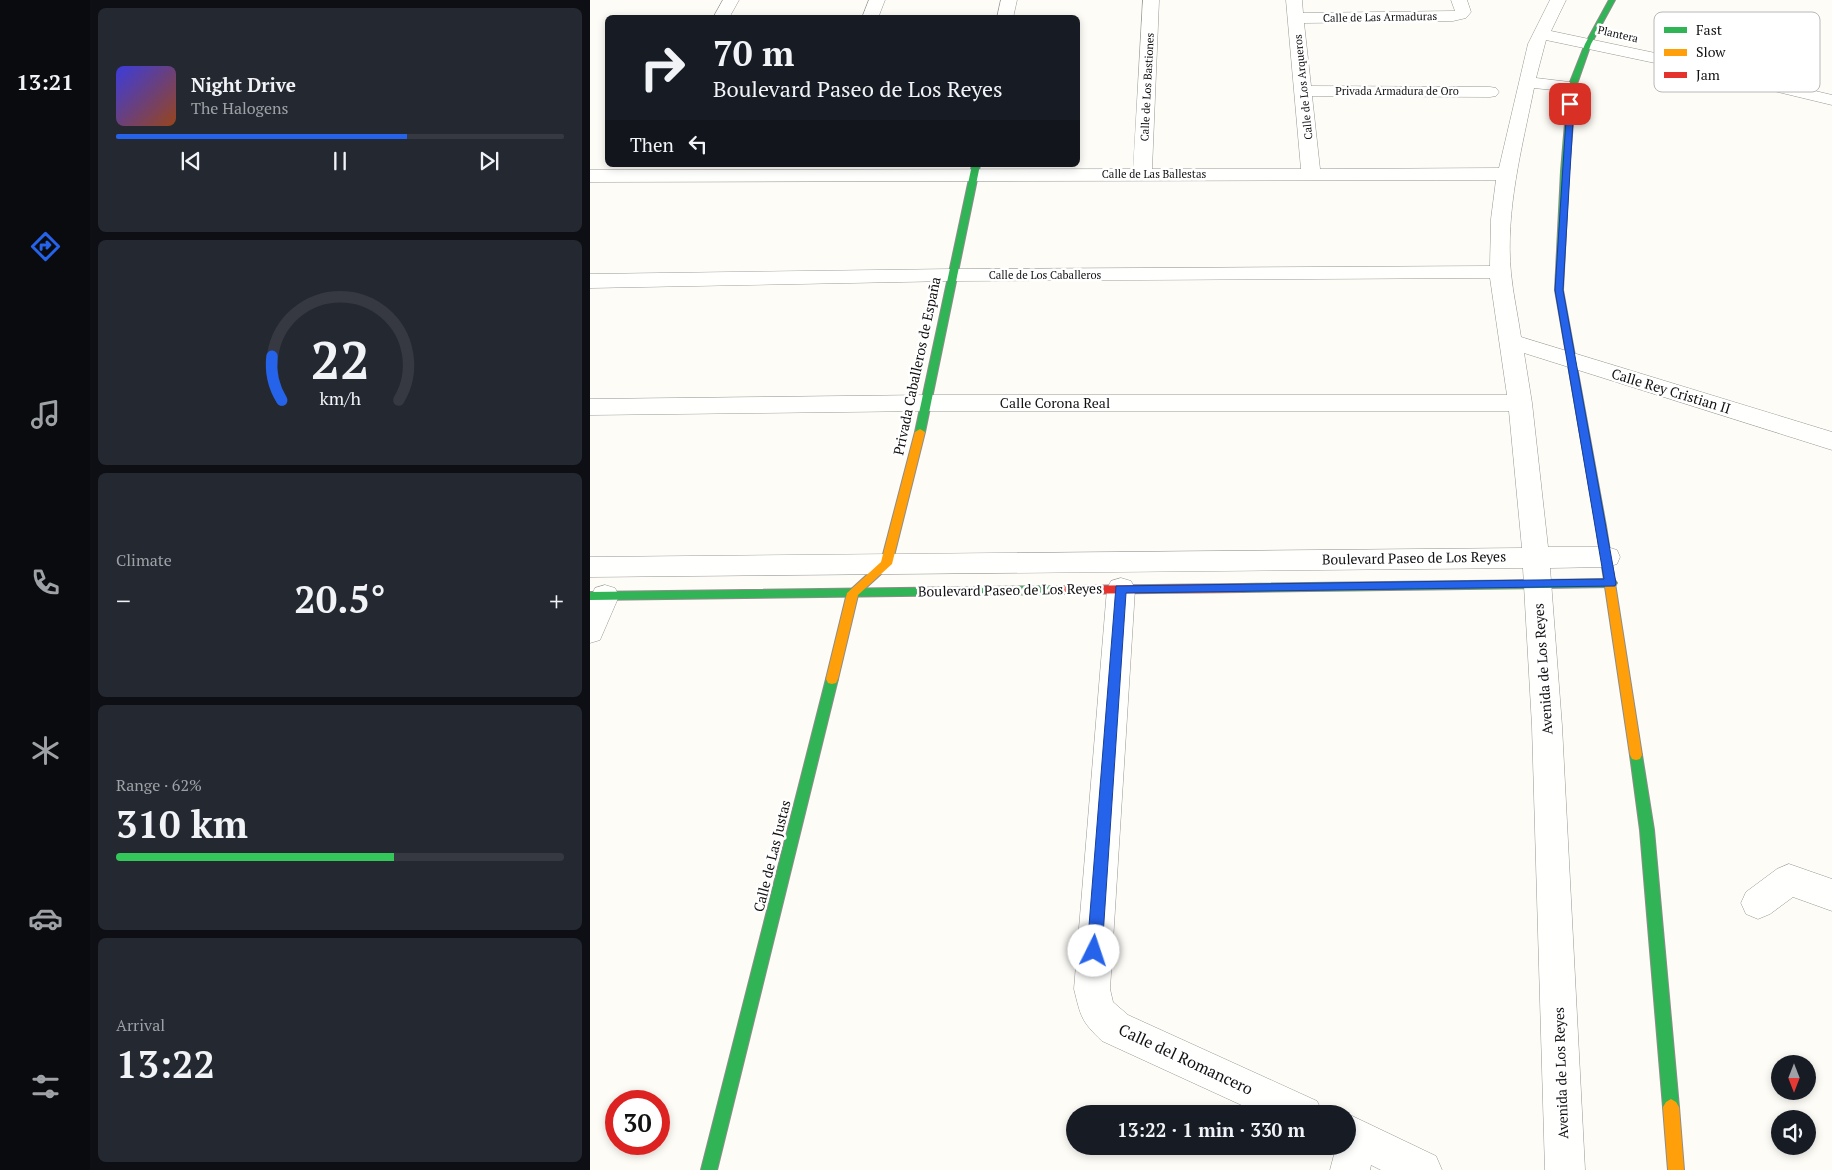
<!DOCTYPE html>
<meta charset="utf-8">
<style>
:root{--surface:#171b24;--page:#242831;--text:#f1f3f6;--muted:#9ea1a6;--line:#363941;--accent:#2563eb}
body{margin:0;font-family:"PT Serif",serif;background:var(--page);color:var(--text);height:100vh;display:flex;flex-direction:column;font-size:19px;white-space:nowrap}
*{box-sizing:border-box;margin:0}
p{font-size:16px;color:var(--muted)}
.icon{flex:none;width:28px;height:28px;fill:none;stroke:currentColor;stroke-width:2;stroke-linecap:round;stroke-linejoin:round}
.map{position:relative;flex:1;overflow:hidden}
.details{display:flex;flex-direction:column;gap:8px;padding:8px;background:#0d0f14;width:500px}
.details>*{flex:none}
.banner{position:absolute;left:15px;top:15px;width:475px;height:152px;border-radius:8px;box-shadow:0 2px 8px #0003;background:#171b24;color:var(--text);overflow:hidden}
.needle{width:32px;rotate:180deg}
.buttons{position:absolute;left:1181px;top:1055px;display:grid;gap:10px}
.buttons a{display:grid;place-items:center;width:45px;height:45px;border-radius:50%;background:var(--surface);box-shadow:0 2px 8px #0003;font-size:25px}
.speed{position:absolute;left:15px;top:1090px;display:flex;gap:10px;font-size:25px;font-weight:700;text-align:center}
.speed>*{display:grid;place-content:center;width:65px;height:65px;border-radius:50%;background:var(--surface);box-shadow:0 2px 8px #0003;line-height:1}
.speed .limit{border:8px solid #d22;background:#fff;color:#111}
.pin{position:absolute;display:grid;place-items:center;width:42px;height:42px;color:#fff;margin:-21px;border-radius:10px;box-shadow:0 2px 8px #0006}
.me{position:absolute;width:55px;margin:-28px;rotate:4deg;stroke-linejoin:round;filter:drop-shadow(0 0 4px #0008)}
.turn{display:flex;align-items:center;gap:18px;height:105px;padding:0 25px;font-size:22px}
.turn .icon{width:65px;height:65px;stroke-width:2.5}
.turn b{display:block;font-size:35px;line-height:42px}
.then{display:flex;align-items:center;height:48px;padding:0 25px;background:#0003;gap:10px;font-size:19px}
.big{font-size:38px;font-weight:600;line-height:1.1}
.details .widget{flex:1;display:flex;flex-direction:column;justify-content:center;gap:8px;min-width:0;padding:0 18px;border-radius:8px;background:var(--page)}
.details .dial{align-items:center;gap:0}
.dial svg{height:130px;overflow:visible;fill:none;stroke:var(--line);stroke-width:7;stroke-linecap:round;text-anchor:middle}
.dial text{fill:var(--text);stroke:none}
.song{display:flex;align-items:center;gap:15px}
.cover{width:60px;height:60px;border-radius:8px;background:linear-gradient(135deg,hsl(240 70% 55%),hsl(20 70% 35%))}
.played{height:5px;border-radius:2px;background:linear-gradient(90deg,var(--accent) 65%,var(--line) 65%)}
.keys{display:flex;justify-content:space-around;direction:ltr}
.heat{display:flex;justify-content:space-between;align-items:center;font-size:28px;direction:ltr}
.charge{height:8px;border-radius:4px;background:linear-gradient(90deg,#34c759 62%,var(--line) 0)}
.trip{position:absolute;left:476px;top:1105px;width:290px;height:50px;border-radius:25px;background:var(--surface);box-shadow:0 2px 8px #0003;font-weight:600;line-height:50px;text-align:center}
main{display:flex;flex:1;min-height:0}
.menu{display:flex;flex-direction:column;width:90px;justify-content:space-around;align-items:center;background:#090b0e;color:var(--muted)}
.menu .icon{width:35px;height:35px}
.menu .on{color:var(--accent)}
.menu b{font-size:22px;color:var(--text)}
.map>svg:first-child{display:block}
.lines{fill:none;stroke-linecap:round;stroke-linejoin:round}
.street-casing{stroke:#979795;stroke-width:1}
.fast-casing{stroke:#8e8d8b;stroke-width:2}
.slow-casing{stroke:#8e8d8b;stroke-width:2}
.jam-casing{stroke:#8e8d8b;stroke-width:2}
.street{fill:#fffffe;fill-rule:evenodd}
.fast{fill:#30b455;fill-rule:evenodd}
.slow{fill:#ff9f0a;fill-rule:evenodd}
.jam{fill:#e5322d;fill-rule:evenodd}
.route{fill:#2563eb;stroke:#184099}
.labels{text-anchor:middle;stroke-width:5;stroke-linejoin:round;paint-order:stroke}
.far-street-label{font-size:11px;fill:#111;stroke:#fff}
.street-label{font-size:14px;fill:#111;stroke:#fff}
.near-street-label{font-size:16px;fill:#111;stroke:#fff}
.key{fill:#fff;stroke:#b8b8b8;stroke-width:1}
.key-label{font-size:14px;fill:#111}
</style>
<main>
<nav class="menu">
<b>13:21</b>
<svg class="icon on" aria-label="directions" viewBox="0 0 24 24"><path d="M12 3l9 9-9 9-9-9zM9 14v-3h6M13 9l2 2-2 2"/></svg>
<svg class="icon" aria-label="music" viewBox="0 0 24 24"><path d="M9 18V5l10-2v13"/><circle cx="6" cy="18" r="3"/><circle cx="16" cy="16" r="3"/></svg>
<svg class="icon" aria-label="phone" viewBox="0 0 24 24"><path d="M5 4h4l2 5-3 2q2 4 5 5l2-3 5 2v4C11 20 4 13 5 4z"/></svg>
<svg class="icon" aria-label="climate" viewBox="0 0 24 24"><path d="M12 3v18M4 7l16 10M4 17L20 7"/></svg>
<svg class="icon" aria-label="car" viewBox="0 0 24 24"><path d="M5 17H2v-5l4-1 3-4h7l3 4 3 1v5h-3M9 17h6M6 11h13"/><circle cx="7" cy="17" r="2"/><circle cx="17" cy="17" r="2"/></svg>
<svg class="icon" aria-label="filters" viewBox="0 0 24 24"><path d="M4 7h16M4 17h16"/><circle cx="9" cy="7" r="2"/><circle cx="15" cy="17" r="2"/></svg>
</nav>
<section class="details">
<div class="widget">
<div class="song"><i class="cover"></i><div><b>Night Drive</b><p>The Halogens</p></div></div>
<div class="played"></div>
<div class="keys"><svg class="icon" aria-label="previous" viewBox="0 0 24 24"><path d="M18 5L8 12l10 7zM5 5v14"/></svg><svg class="icon" aria-label="pause" viewBox="0 0 24 24"><path d="M8 5v14M16 5v14"/></svg><svg class="icon" aria-label="next" viewBox="0 0 24 24"><path d="M6 5l10 7-10 7zM19 5v14"/></svg></div>
</div>
<div class="widget dial"><svg viewBox="0 0 100 80">
<path d="M14 69A42 42 0 1 1 86 69"/>
<path d="M14 69A42 42 0 0 1 8 42" stroke="#2563eb"/>
<text x="50" y="56" font-size="32" font-weight="700">22</text>
<text x="50" y="72" font-size="11">km/h</text>
</svg></div>
<div class="widget"><p>Climate</p>
<div class="heat"><a>−</a><b class="big">20.5°</b><a>+</a></div>
</div>
<div class="widget"><p>Range · 62%</p><b class="big">310 km</b><div class="charge"></div></div>
<div class="widget"><p>Arrival</p><b class="big">13:22</b></div>
</section>
<div class="map">
<svg width="1242" height="1170" viewBox="0 0 1242 1170">
<rect width="100%" height="100%" fill="#fdfcf7"/>
<g class="lines">
<g class="street-casing">
<g id="street">
<polygon points="133,0 149,0 139,18 123,18"/>
<polygon points="279,0 295,0 288,18 272,18"/>
<polygon points="411,0 427,0 423,18 407,18"/>
<path d="M553,0H569L562,169H711L696,0H712L713,13L863,11H865L861,0H877L881,12L876,18L863,21L714,23L721,86L900,87L906,88L909,92L906,96L900,97L722,96L730,169L909,168L938,44L960,0H976L961,31L1084,57L1242,95V105L1084,67L956,40L946,78L988,83L991,87L988,91L982,92L944,88C932,148 915,211 921,273C923,294 928,316 931,337L1242,432V450L934,353L942,403L958,547H1017L1027,550L1030,557L1027,564L1017,567L960,568L972,726L995,1170H955L942,726L933,568L0,577V557L932,548L919,411H337L0,415V399L337,395H917L900,278L362,281L0,288V274L362,269L900,266L901,219L906,180L0,182V170L543,169Z"/>
<path d="M531,578L541,581L545,589L520,989L523,1002L538,1015L727,1101L733,1114H671L512,1041C491,1021 491,1017 484,989L517,589L521,581Z"/>
<polygon points="15,585 25,588 29,596 10,640 0,643 0,599 5,588"/>
<polygon points="1199,864 1242,879 1242,911 1203,897 1180,914 1168,919 1156,914 1151,903 1156,892 1187,869"/>
<polygon points="758,1114 846,1156 852,1170 791,1170 781,1165 780,1170 740,1170 746,1147 744,1146 758,1146"/>
</g>
</g>
<g class="fast-casing">
<g id="fast">
<polygon points="1019,0 1025,0 1001,44 986,87 979,171 973,290 1016,526 1011,530 1006,526 965,290 971,171 978,87 995,44"/>
<polygon points="382,165 390,165 335,432 330,435 325,432"/>
<polygon points="1021,579 1025,580 1027,583 1025,586 1021,587 652,592 648,591 646,588 648,585 652,584"/>
<polygon points="472,586 476,587 478,590 476,593 472,594 0,600 0,592"/>
<polygon points="242,674 246,675 248,679 127,1170 111,1170 236,679 238,675"/>
<polygon points="1046,750 1050,751 1052,755 1064,830 1089,1107 1086,1112 1081,1115 1076,1112 1073,1107 1050,830 1040,755 1042,751"/>
</g>
</g>
<g class="slow-casing">
<g id="slow">
<polygon points="330,429 335,432 302,564 268,595 248,679 246,683 242,684 238,683 236,679 257,593 291,562 325,432"/>
<polygon points="1011,522 1016,526 1052,755 1050,759 1046,760 1042,759 1040,755 1006,526"/>
<polygon points="1081,1099 1086,1102 1089,1107 1094,1170 1078,1170 1073,1107 1076,1102"/>
</g>
</g>
<g class="jam-casing">
<polygon id="jam" points="652,584 656,585 658,588 656,591 652,592 472,594 468,593 466,590 468,587 472,586"/>
</g>
<use href="#street" class="street"/>
<use href="#fast" class="fast"/>
<use href="#slow" class="slow"/>
<use href="#jam" class="jam"/>
</g>
<polygon class="route" points="980,101 984,104 973,290 1026,583 1025,586 536,593 512,951 510,956 504,958 499,956 497,951 526,586 1014,579 965,290 977,104"/>
<g class="labels">
<g class="far-street-label">
<text transform="translate(790 17) rotate(-1)" y="4">Calle de Las Armaduras</text>
<text transform="translate(1028 34) rotate(13)" y="4">Plantera</text>
<text transform="translate(557 87) rotate(-87)" y="4">Calle de Los Bastiones</text>
<text transform="translate(713 87) rotate(-96)" y="4">Calle de Los Arqueros</text>
<text x="807" y="95">Privada Armadura de Oro</text>
<text x="564" y="178">Calle de Las Ballestas</text>
<text x="455" y="279">Calle de Los Caballeros</text>
</g>
<g class="street-label">
<text transform="translate(327 366) rotate(-78)" y="5">Privada Caballeros de España</text>
<text transform="translate(1081 391) rotate(17)" y="5">Calle Rey Cristian II</text>
<text x="465" y="408">Calle Corona Real</text>
<text transform="translate(824 558) rotate(-1)" y="5">Boulevard Paseo de Los Reyes</text>
<text transform="translate(420 590) rotate(-1)" y="5">Boulevard Paseo de Los Reyes</text>
<text transform="translate(953 669) rotate(-94)" y="5">Avenida de Los Reyes</text>
<text transform="translate(182 856) rotate(-76)" y="5">Calle de Las Justas</text>
<text transform="translate(971 1073) rotate(-92)" y="5">Avenida de Los Reyes</text>
</g>
<g class="near-street-label">
<text transform="translate(596 1059) rotate(25)" y="6">Calle del Romancero</text>
</g>
</g>
<rect x="1064" y="12" width="166" height="80" rx="8" class="key"/>
<rect x="1074" y="27" width="23" height="6" fill="#30b455"/>
<rect x="1074" y="49" width="23" height="7" fill="#ff9f0a"/>
<rect x="1074" y="72" width="23" height="6" fill="#e5322d"/>
<g class="key-label">
<text x="1106" y="35">Fast</text>
<text x="1106" y="57">Slow</text>
<text x="1106" y="80">Jam</text>
</g>
</svg>
<div class="buttons">
<a><svg class="needle" viewBox="-14 -14 28 28"><path d="M0-13l5 13h-10z" fill="#e53935"/><path d="M0 13l5-13h-10z" fill="#9ea1a6"/></svg></a>
<a><svg class="icon" aria-label="sound" viewBox="0 0 24 24"><path d="M4 9h4l5-4v14l-5-4H4zM17 9q2 3 0 6"/></svg></a>
</div>
<div class="speed"><div class="limit">30</div></div>
<div class="pin" style="left:980px;top:104px;background:#d93025"><svg class="icon" aria-label="arrive" viewBox="0 0 24 24"><path d="M6 21V4h12l-3 4 3 4H6"/></svg></div>
<svg class="me" style="left:504px;top:951px" viewBox="-20 -20 40 40"><circle r="19" fill="#fff"/><path d="M0-13L10 11 0 6-10 11z" fill="#2563eb"/></svg>
<div class="trip">13:22 · 1 min · 330 m</div>
<div class="banner">
<div class="turn"><svg class="icon" aria-label="right" viewBox="0 0 24 24"><path d="M7 20v-9h11M14 6l5 5-5 5"/></svg><div><b>70 m</b>Boulevard Paseo de Los Reyes</div></div>
<div class="then">Then<svg class="icon" aria-label="left" viewBox="0 0 24 24"><path d="M17 20v-9H6M10 6l-5 5 5 5"/></svg></div>
</div>
</div>
</main>
